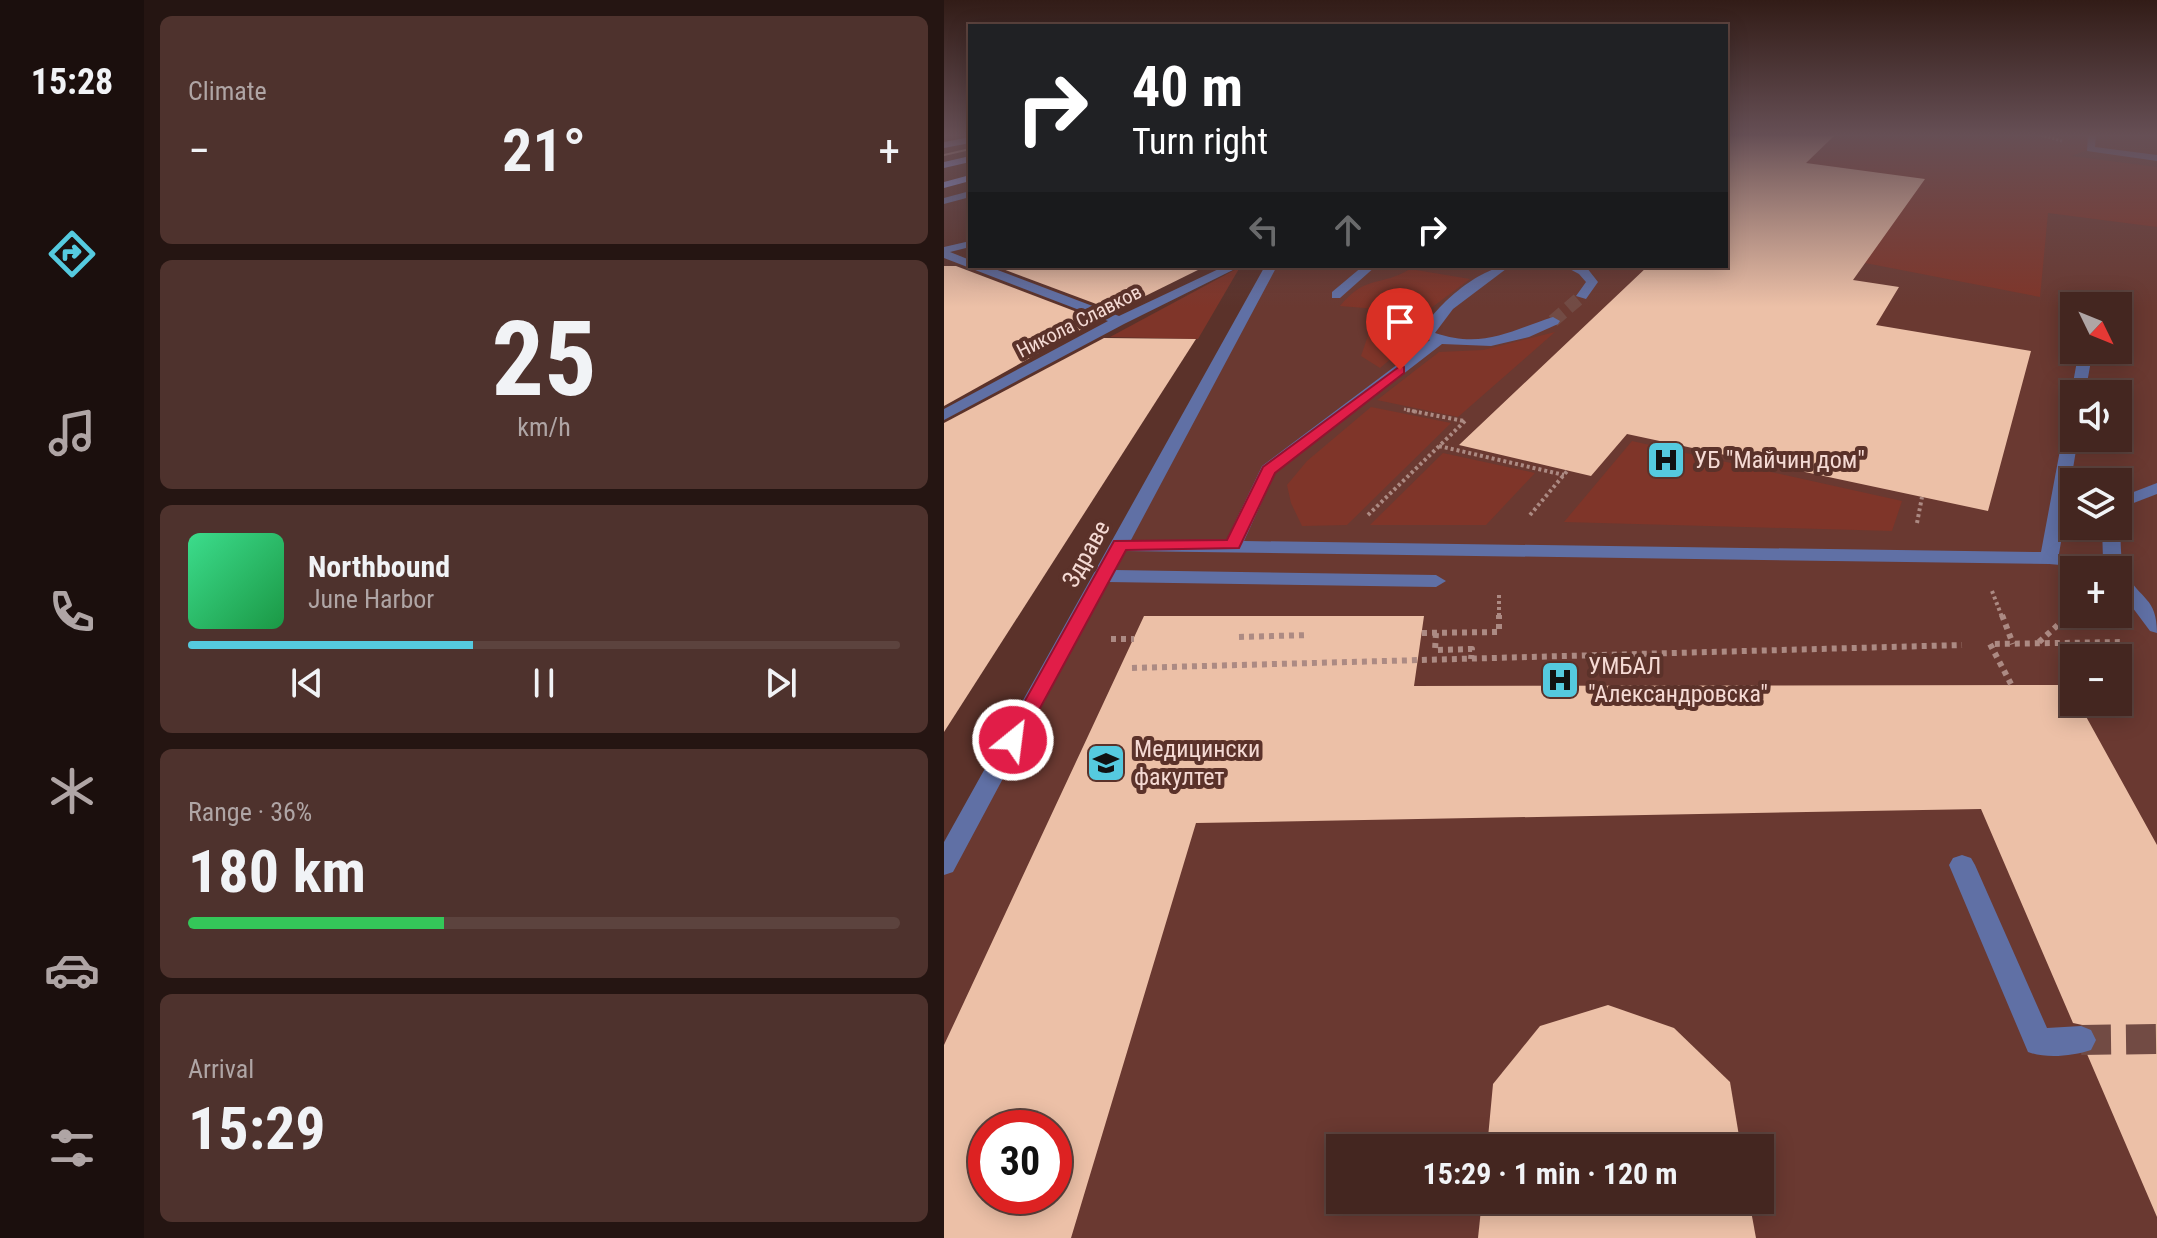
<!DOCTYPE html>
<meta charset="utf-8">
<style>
:root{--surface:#442620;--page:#4e322d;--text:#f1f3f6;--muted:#afa5a5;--line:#5c433e;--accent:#55cadf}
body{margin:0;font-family:"Roboto Condensed",sans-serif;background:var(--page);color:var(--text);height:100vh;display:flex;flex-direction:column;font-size:30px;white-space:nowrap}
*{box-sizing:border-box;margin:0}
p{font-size:26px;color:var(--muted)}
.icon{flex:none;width:44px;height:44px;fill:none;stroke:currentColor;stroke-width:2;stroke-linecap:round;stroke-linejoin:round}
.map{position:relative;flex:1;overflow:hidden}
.details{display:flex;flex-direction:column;gap:16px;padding:16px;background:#251512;width:800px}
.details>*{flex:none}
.hud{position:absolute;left:24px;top:24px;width:760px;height:244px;border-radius:0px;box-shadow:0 4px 20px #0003,0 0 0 2px var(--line);background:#202124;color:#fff;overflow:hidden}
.needle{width:52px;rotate:133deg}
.tools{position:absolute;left:1116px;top:292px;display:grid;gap:16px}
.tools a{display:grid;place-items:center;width:72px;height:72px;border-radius:0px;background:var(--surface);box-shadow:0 4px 20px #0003,0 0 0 2px var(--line);font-size:40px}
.speed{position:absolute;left:24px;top:1110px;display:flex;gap:16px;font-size:40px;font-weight:700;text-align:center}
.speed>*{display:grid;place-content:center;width:104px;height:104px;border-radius:50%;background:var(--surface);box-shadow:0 4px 20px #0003,0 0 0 2px var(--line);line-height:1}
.speed .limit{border:12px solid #d22;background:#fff;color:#111}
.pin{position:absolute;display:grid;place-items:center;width:68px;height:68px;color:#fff;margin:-82px -34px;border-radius:50% 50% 50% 0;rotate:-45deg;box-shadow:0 0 8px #0007}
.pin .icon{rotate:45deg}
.me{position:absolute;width:88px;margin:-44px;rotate:29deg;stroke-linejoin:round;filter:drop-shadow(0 0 6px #0008)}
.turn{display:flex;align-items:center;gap:28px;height:168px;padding:0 32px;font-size:36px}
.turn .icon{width:104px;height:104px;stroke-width:2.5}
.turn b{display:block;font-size:56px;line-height:68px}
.lanes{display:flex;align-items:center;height:76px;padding:0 32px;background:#0003;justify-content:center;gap:40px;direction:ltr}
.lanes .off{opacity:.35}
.big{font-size:60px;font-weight:700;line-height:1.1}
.details .tile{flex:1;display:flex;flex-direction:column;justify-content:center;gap:12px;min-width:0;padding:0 28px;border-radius:12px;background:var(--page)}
.details .dial{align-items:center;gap:0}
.dial b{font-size:104px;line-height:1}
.song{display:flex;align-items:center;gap:24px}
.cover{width:96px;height:96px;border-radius:12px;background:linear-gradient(135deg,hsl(150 70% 55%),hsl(140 70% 35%))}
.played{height:8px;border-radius:4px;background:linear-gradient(90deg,var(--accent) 40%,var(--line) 40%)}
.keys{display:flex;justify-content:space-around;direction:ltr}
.heat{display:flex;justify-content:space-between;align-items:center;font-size:44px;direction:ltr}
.charge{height:12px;border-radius:6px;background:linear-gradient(90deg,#34c759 36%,var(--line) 0)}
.trip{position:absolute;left:382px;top:1134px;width:448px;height:80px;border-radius:0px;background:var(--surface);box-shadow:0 4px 20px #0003,0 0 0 2px var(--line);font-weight:700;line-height:80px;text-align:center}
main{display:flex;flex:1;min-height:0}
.tabs{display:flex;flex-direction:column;width:144px;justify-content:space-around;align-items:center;background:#1b0f0d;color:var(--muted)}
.tabs .icon{width:56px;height:56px}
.tabs .on{color:var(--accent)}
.tabs b{font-size:36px;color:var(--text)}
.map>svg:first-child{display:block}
.built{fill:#6a3931;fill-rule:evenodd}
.green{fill:#7f3529}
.building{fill:#ecc0a7;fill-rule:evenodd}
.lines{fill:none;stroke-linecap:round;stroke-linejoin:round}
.minor-tunnel-far1{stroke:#724b44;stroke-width:13;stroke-dasharray:13 7;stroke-linecap:butt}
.minor-tunnel{stroke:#724b44;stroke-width:30;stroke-dasharray:30 15;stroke-linecap:butt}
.path-far2{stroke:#ac8a83;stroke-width:3;stroke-dasharray:2 2;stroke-linecap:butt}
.path-far1{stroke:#ac8a83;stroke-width:4;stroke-dasharray:3 3;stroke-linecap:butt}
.path{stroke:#ac8a83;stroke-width:6;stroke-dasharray:5 5;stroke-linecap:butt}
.minor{fill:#6070a5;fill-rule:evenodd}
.major{fill:#879ff5;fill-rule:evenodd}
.tram{stroke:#c1a19a;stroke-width:2}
.route{fill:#e11d48;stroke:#92132f;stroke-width:2}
.labels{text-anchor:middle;stroke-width:8;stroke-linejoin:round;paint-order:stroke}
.far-street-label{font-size:20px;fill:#f5dad4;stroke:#5b322a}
.poi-label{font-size:24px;fill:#f5dad4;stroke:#5b322a;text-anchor:start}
.street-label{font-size:24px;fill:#f5dad4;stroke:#5b322a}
</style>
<main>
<nav class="tabs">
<b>15:28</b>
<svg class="icon on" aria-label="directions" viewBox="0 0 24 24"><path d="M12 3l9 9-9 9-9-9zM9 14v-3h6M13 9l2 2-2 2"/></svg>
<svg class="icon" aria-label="music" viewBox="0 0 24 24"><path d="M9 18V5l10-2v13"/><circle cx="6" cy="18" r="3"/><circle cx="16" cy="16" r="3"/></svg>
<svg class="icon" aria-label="phone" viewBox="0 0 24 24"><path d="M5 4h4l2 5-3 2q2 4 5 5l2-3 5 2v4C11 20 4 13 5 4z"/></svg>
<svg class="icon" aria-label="climate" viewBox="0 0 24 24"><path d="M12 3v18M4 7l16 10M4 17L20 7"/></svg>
<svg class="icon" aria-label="car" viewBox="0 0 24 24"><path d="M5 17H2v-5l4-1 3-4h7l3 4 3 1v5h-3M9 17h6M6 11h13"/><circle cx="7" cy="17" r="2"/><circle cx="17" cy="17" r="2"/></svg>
<svg class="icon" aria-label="filters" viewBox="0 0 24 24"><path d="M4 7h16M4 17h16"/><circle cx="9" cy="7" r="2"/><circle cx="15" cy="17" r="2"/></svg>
</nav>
<section class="details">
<div class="tile"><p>Climate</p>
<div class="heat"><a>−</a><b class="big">21°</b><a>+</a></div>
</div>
<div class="tile dial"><b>25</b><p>km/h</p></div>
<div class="tile">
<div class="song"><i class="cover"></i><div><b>Northbound</b><p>June Harbor</p></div></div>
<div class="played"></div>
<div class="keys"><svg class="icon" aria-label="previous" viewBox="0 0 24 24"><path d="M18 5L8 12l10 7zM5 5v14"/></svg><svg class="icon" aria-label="pause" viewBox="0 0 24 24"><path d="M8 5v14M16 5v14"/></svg><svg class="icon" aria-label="next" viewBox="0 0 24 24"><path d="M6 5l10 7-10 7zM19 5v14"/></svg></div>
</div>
<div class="tile"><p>Range · 36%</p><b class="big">180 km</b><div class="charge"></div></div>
<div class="tile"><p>Arrival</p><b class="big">15:29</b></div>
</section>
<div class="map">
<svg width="1213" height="1238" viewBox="0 0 1213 1238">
<rect width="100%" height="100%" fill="#5b322a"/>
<path class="built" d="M782,134H1213V1238H0V865L327,266H782ZM1130,306H1174V350H1130ZM1130,394H1174V438H1130ZM1130,482H1174V526H1130ZM1130,570H1174V614H1130ZM1130,658H1174V702H1130ZM42,1128H110V1196H42ZM396,1148H816V1200H396Z"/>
<g class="green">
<polygon points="782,134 1148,134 1146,149 1127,156 1213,167 1213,227 1104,213 1096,297 782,236"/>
<polygon points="296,267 254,339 166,337"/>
<path d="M466,269L526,279L467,323V342L436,368L417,356L433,309L396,306C422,274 437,287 466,269Z"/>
<polygon points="611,332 514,417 433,400 495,352 539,350"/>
<polygon points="427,407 507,423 403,525 358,526 347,503 343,485 363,461"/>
<polygon points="688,441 958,501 948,531 620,522"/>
<polygon points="499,453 591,473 542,525 426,525"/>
</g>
<g class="building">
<polygon points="782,134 892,134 862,163 981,179 909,280 955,287 932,325 1087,351 1044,511 683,434 647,476 515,445 704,266 782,266"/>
<polygon points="0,266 12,266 154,320 0,406"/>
<polygon points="51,266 262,266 171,311"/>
<polygon points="160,338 252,339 0,732 0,423"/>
<path d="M200,616H480L470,686L1124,685L1130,702H1134L1213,845V1217L1143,1054L1150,1051L1155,1039L1148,1027L1129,1023L1037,809L252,823L127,1238H0V1045ZM42,1128H110V1196H42Z"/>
<polygon points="664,1005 730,1028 786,1082 797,1148 543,1148 549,1084 596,1026"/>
<polygon points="538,1200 805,1200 812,1238 534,1238"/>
</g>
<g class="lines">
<polyline class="minor-tunnel-far1" points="609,321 638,296"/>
<polyline class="minor-tunnel" points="1137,1040 1213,1039"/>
<g class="path-far2">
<polyline points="1093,134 1118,141"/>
<polyline points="460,409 473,412"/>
</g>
<g class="path-far1">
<polyline points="463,410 520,421"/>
<polyline points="495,446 620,475"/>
<polyline points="424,515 521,421"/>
<polyline points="586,515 624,470"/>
<polyline points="973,523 978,497"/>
<polyline points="1048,591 1058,617"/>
<polyline points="555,595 555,617"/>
<polyline points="1123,617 1130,611"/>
</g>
<g class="path">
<polyline points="1058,615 1069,644"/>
<polyline points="478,633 555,632 555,615"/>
<polyline points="492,633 491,650 528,649 527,659"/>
<polyline points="295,637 365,635"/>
<polyline points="167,639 190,639"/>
<polyline points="1095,642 1125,615"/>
<polyline points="188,668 1018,645"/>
<polyline points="1067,684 1046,644 1180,642"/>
</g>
<g class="minor">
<polygon points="1144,134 1152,134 1151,147 1213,155 1213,161 1143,151"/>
<polygon points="26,191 26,197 0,204 0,198"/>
<polygon points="26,241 26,247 6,252 26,260 26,266 43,266 175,316 281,266 297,266 180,324 0,420 0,409 164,321 0,258 0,247"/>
<path d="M321,266H333L187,540L282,541L318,466L486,340L476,335C488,308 536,266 566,266L509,309L491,333C539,349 566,331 609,317L616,321L614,324L585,337L547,346L498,344L331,473L300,541L1097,552L1122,418L1130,413V438H1134L1115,554L1159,560L1158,526H1174V523C1179,539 1174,557 1182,573C1196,600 1213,597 1213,633L1206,631L1174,588V570L1105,564L181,551L170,570L492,575L502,581L492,587L164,582L9,872L0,875V842Z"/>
<polygon points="419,266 432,266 396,298 388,298 388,292"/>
<polygon points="620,266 643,268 654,282 642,299 632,296 642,282 635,274"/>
<polygon points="1135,350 1149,350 1141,394 1130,394 1130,397 1127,394"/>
<polygon points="1213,483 1213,494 1174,509 1174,498"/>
<path d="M1018,855L1027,858L1031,865L1103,1028L1137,1026L1147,1030L1152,1040L1147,1050C1129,1056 1102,1059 1084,1052L1005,865L1009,858Z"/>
</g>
<g class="major">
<polygon points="26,137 26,143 0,148 0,142"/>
<polygon points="26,156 26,162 0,168 0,162"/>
<polygon points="26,175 26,181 0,188 0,182"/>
</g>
<polyline class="tram" points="0,155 26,149"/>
</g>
<linearGradient id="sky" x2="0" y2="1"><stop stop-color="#321c17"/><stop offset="0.44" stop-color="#664f55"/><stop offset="1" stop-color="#664f55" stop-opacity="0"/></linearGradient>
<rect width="1213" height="307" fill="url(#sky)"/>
<polygon class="route" points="456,366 460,367 460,373 331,473 295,548 182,550 76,745 62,745 59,740 170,541 283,540 319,467"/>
<defs>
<g id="hospital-square" transform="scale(2)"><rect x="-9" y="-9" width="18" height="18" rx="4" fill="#55cadf" stroke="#5b322a"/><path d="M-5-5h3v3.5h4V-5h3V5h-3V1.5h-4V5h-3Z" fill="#111"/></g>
<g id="university-square" transform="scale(2)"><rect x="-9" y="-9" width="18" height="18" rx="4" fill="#55cadf" stroke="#5b322a"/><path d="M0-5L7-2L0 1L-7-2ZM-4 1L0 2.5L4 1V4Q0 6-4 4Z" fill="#111"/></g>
</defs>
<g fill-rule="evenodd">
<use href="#hospital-square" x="722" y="460"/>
<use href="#hospital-square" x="616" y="680"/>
<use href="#university-square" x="162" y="763"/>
</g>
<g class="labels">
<g class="far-street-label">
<text transform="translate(135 321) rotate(-27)" y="7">Никола Славков</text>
</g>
<g class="poi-label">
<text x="750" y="468">УБ "Майчин дом"</text>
<text x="644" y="674">УМБАЛ<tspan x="644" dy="28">"Александровска"</tspan></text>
<text x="190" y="757">Медицински<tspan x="190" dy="28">факултет</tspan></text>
</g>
<g class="street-label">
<text transform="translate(142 554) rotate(-61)" y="8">Здраве</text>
</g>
</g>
</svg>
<div class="tools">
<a><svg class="needle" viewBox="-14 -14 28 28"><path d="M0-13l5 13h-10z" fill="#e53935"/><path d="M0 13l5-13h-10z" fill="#afa5a5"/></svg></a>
<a><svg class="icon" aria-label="sound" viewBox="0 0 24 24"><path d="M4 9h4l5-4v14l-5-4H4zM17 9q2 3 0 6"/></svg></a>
<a><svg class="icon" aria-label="layers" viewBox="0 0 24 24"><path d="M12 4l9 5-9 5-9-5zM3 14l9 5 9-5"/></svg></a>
<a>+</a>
<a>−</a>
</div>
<div class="speed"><div class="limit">30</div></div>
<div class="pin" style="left:456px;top:370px;background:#d93025"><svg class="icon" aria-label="arrive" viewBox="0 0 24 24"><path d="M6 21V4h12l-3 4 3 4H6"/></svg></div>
<svg class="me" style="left:69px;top:740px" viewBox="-20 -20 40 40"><circle r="17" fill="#e11d48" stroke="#fff" stroke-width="3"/><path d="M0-11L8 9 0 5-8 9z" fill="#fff"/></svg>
<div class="trip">15:29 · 1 min · 120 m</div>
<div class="hud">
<div class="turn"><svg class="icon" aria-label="right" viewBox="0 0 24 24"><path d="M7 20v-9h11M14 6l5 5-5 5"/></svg><div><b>40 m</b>Turn right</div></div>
<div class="lanes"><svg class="icon off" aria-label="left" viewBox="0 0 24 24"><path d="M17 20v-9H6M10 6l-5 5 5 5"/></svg><svg class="icon off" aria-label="ahead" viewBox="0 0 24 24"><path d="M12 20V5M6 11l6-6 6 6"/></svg><svg class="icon" aria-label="right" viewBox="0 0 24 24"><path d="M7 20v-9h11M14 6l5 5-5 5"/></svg></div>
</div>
</div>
</main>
